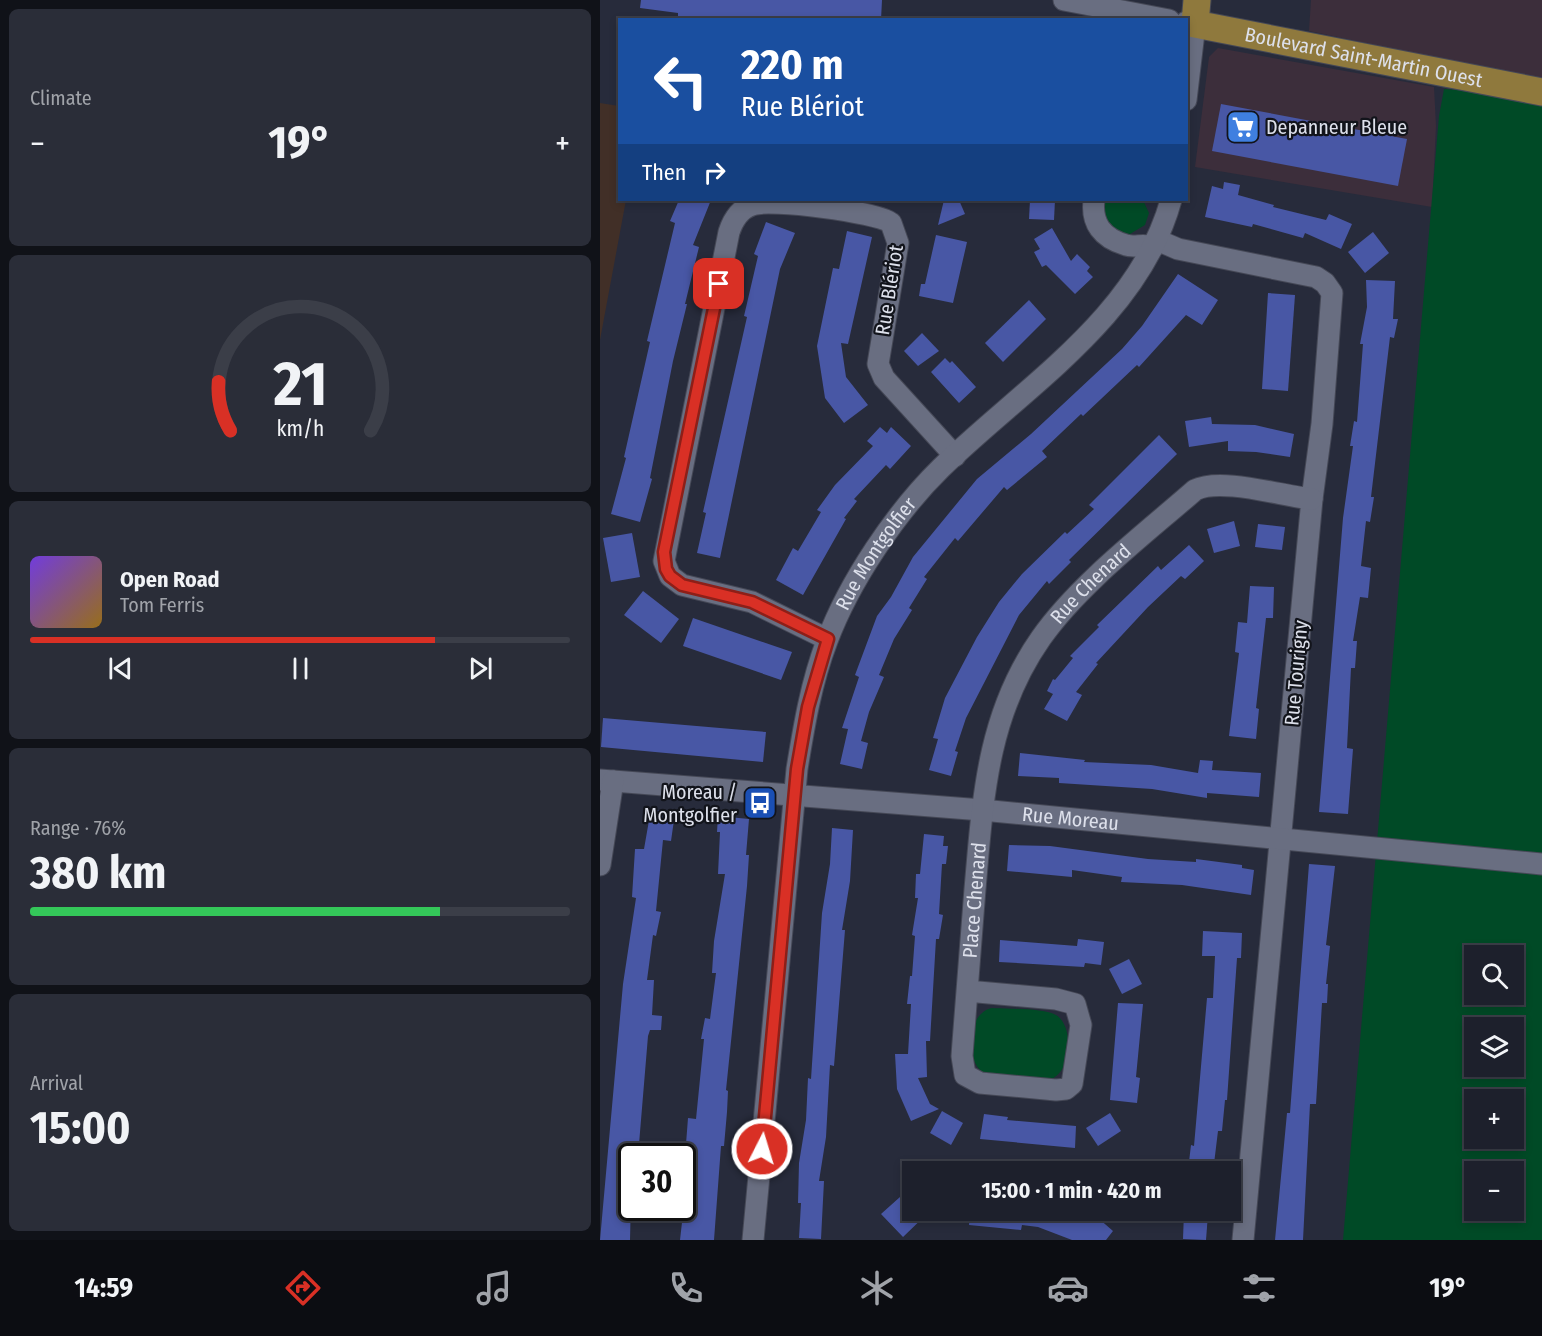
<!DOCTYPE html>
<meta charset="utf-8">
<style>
:root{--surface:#1d202c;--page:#2a2d38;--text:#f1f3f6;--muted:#a0a3a9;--line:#3b3e48;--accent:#d93025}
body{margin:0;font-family:"Fira Sans Condensed",sans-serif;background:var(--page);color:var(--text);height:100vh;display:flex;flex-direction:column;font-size:22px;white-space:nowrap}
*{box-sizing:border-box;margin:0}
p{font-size:20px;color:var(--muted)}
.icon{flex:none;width:33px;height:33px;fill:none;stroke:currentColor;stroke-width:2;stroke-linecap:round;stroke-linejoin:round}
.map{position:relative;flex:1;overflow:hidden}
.panel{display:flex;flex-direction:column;gap:9px;padding:9px;background:#101218;width:600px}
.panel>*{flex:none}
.guide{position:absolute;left:18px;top:18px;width:570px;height:183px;border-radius:0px;box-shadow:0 3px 9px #0003,0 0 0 2px var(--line);background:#1a4fa0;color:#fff;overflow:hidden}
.buttons{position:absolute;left:864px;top:945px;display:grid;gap:12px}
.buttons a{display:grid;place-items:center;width:60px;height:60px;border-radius:0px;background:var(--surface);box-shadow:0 3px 9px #0003,0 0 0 2px var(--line);font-size:30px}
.speed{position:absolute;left:18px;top:1143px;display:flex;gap:12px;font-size:30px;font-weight:700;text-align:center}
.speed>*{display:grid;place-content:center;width:78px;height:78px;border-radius:50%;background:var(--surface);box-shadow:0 3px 9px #0003,0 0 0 2px var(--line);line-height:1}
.speed .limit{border:3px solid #111;border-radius:9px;background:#fff;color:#111}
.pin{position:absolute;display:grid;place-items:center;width:51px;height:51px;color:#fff;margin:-26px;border-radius:12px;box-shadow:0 3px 9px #0006}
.me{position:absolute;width:66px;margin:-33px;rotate:5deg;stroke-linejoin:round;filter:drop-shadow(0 0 4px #0008)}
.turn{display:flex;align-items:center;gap:21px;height:126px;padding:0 24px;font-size:27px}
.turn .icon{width:78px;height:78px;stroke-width:2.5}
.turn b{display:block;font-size:42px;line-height:51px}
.then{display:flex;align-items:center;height:57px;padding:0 24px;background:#0003;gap:12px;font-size:22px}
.big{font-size:45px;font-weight:700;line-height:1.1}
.panel .tile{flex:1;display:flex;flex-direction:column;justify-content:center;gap:9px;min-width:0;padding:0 21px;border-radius:9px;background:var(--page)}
.panel .dial{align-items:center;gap:0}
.dial svg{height:156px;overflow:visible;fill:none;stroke:var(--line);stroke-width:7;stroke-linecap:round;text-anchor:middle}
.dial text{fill:var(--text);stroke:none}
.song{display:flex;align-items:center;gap:18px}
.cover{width:72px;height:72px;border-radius:9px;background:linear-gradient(135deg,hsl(260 70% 55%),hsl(40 70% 35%))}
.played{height:6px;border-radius:3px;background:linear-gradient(90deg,var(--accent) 75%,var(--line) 75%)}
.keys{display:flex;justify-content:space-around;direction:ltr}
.heat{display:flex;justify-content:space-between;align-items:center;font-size:33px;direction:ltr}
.charge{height:9px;border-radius:4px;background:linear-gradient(90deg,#34c759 76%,var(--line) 0)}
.trip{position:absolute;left:302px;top:1161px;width:339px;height:60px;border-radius:0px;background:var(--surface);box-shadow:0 3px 9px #0003,0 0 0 2px var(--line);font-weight:700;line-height:60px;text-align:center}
.tab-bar{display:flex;height:96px;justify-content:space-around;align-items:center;background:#0c0d12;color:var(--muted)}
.tab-bar .icon{width:42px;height:42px}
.tab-bar .selected{color:var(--accent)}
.tab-bar b{font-size:27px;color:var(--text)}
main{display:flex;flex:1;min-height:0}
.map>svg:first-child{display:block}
.commercial{fill:#3c2e3b}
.industrial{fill:#412f27}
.green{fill:#004a26;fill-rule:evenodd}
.building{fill:#4857a5}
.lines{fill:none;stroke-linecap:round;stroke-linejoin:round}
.minor-casing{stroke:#454856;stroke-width:23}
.major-casing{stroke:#454856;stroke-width:29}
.minor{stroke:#696e81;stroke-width:21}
.major{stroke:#8f793d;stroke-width:27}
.route-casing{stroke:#8d1f18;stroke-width:15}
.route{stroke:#d93025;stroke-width:10}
.labels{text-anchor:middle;stroke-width:4.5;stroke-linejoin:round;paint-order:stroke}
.street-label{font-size:20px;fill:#dde0eb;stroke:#12141b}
.poi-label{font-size:20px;fill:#dde0eb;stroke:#12141b;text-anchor:start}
</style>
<main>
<section class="panel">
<div class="tile"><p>Climate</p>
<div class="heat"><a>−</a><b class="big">19°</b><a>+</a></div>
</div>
<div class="tile dial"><svg viewBox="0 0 100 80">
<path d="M14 69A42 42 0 1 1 86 69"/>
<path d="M14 69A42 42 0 0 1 8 44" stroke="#d93025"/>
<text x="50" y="56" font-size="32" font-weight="700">21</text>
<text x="50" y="72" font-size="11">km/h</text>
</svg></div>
<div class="tile">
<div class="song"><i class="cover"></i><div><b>Open Road</b><p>Tom Ferris</p></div></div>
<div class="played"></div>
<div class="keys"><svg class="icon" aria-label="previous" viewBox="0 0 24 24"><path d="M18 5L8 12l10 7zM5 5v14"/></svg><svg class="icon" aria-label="pause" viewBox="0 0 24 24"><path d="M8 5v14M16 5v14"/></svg><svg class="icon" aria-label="next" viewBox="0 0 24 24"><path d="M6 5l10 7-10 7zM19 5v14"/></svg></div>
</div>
<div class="tile"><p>Range · 76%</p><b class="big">380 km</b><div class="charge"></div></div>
<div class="tile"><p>Arrival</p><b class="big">15:00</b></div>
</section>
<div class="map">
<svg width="942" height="1240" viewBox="0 0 942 1240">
<rect width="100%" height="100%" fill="#272b3b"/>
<g class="commercial">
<polygon points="711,0 942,0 942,80 709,31"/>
<polygon points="618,48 834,87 836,126 832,207 595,167 609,57"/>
</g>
<polygon class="industrial" points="0,103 19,106 20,200 26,200 0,340"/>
<g class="green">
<path d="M844,89L877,91L942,104V1240H743L839,116ZM874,956H914V994H874ZM874,1028H914V1066H874ZM874,1100H914V1138H874ZM874,1172H914V1210H874Z"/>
<path d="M504,200H543L549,213L545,225L530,234C511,234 500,217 504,200Z"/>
<path d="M392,1008C408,1009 444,1008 456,1015C475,1026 472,1077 447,1080C428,1082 406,1076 387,1075C363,1064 366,1013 392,1008Z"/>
</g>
<g class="building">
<polygon points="41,0 282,0 281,20 126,20 78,16 78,13 40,8"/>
<polygon points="621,104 807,139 798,186 612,151"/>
<polygon points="624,182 640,185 638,195 674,205 673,207 726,220 729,214 752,224 741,249 705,233 703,238 653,224 652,227 605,217 612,186 623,189"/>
<polygon points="79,200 111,200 93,245 99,247 85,304 87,304 73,361 50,478 52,479 40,522 11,514 26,458 24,457 50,342 47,341 75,223 70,221"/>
<polygon points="344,200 359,200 365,214 338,225"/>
<polygon points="430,200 455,200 454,220 429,219"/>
<polygon points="166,222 195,233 180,269 120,558 97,553 106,513 103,512 147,317 144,316 158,256 154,254"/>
<polygon points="452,228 471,261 477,254 490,267 487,271 493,277 475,294 446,265 442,267 434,252 440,249 434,239"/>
<polygon points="247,231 272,237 248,344 241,343 246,377 268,405 244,423 225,398 217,346 233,268 239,269"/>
<polygon points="773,232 789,253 765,273 748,252"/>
<polygon points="336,235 367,242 353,303 319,296 321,284 325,284"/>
<polygon points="578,274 618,300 602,325 586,315 539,367 537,365 483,416 481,414 442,451 447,457 407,490 404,487 358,541 355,538 324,577 327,579 309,608 312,610 294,639 279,675 284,677 269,712 261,741 268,743 262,769 240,764 248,729 242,728 259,677 255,675 277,616 291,597 313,557 377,479 431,434 522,349 542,326"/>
<polygon points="766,280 795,281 793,319 798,319 794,338 790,337 771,497 774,497 770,522 766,521 761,566 771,568 768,598 760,597 753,641 757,641 755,668 751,668 747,748 753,749 748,814 719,812 743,518 753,446 750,446 754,421 757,422 763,344 760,344 767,307"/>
<polygon points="668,293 695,295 688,391 662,389"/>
<polygon points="429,300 446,319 403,362 385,343"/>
<polygon points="322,333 339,351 318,366 304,351"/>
<polygon points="345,358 350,363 352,361 376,387 359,403 331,372"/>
<polygon points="611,417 612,424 655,425 694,434 690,457 656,452 628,451 628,441 589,447 585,421"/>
<polygon points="280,427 287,433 291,427 311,446 290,469 286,465 254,499 257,501 244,518 246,519 203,595 176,580 193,548 198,551 221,512 217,510 235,485 273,446 267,441"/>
<polygon points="559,435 577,454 469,560 471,562 449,584 447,581 419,615 366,718 355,751 358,752 351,776 329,770 338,739 333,738 345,698 377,637 399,602 422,574 465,532 467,534 494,509 489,505"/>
<polygon points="634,521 640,546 614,553 607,529"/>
<polygon points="658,524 685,527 682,550 655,547"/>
<polygon points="32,533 40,577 11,582 3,538"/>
<polygon points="589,545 604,561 585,579 581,576 548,607 496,663 498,664 476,692 482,695 467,721 444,709 453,694 447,691 453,679 455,680 473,658 470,656 499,627 497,625 558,566 561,570"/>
<polygon points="650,586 674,587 673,618 666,618 656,708 659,709 656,739 629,736 639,653 635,652 638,622 647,623"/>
<polygon points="43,591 79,619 61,643 24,615"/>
<polygon points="93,618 192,652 181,680 83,646"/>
<polygon points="3,718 166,732 163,762 1,747"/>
<polygon points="420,753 485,760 484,762 551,765 598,773 600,760 613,761 612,770 661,773 659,797 607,793 607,798 552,789 459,783 459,778 418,776"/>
<polygon points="51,809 75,813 71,841 63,840 56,911 61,912 56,936 53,935 47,980 54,980 52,1015 62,1016 61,1030 50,1030 48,1036 38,1156 32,1156 30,1240 0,1240 23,984 36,898 32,897 35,849 44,849"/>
<polygon points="118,816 149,819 146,855 149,855 147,886 126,1090 128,1091 127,1112 124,1146 121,1146 114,1240 80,1240 86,1187 91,1187 92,1144 86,1144 88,1118 96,1119 104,1039 101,1039 105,1018 110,1019 116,973 112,973 114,941 125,874 118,874 120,832 117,832"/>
<polygon points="232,828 253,830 250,881 242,930 245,930 234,1066 230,1065 226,1137 219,1181 224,1181 221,1239 199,1238 201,1203 198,1203 199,1163 206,1120 208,1078 211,1079 222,913 230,864"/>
<polygon points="324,834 344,836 343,846 348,846 346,864 342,864 339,914 343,915 339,939 336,939 330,1041 326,1041 327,1077 318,1078 330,1104 339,1109 311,1121 297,1089 295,1054 308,1054 311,1004 307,1004 310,976 312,976 315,936 312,935 318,898 315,898 316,874 320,874"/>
<polygon points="409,845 450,846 548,859 596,862 596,859 642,865 642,868 654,870 651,895 582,885 521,882 522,877 472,870 472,877 407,871"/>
<polygon points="709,864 735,866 726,945 730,946 726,984 728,984 727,1003 722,1003 716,1104 710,1104 703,1240 675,1240 687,1113 690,1113"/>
<polygon points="603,931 642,933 641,958 637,958 627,1100 625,1100 622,1131 618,1131 613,1172 588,1170 591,1145 594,1146 607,998 613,998 615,956 602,956"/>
<polygon points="478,939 504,942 501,965 485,963 484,967 399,962 400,940 477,946"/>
<polygon points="529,959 542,984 522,994 509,969"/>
<polygon points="518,1003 543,1004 536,1077 540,1078 537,1103 510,1100"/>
<polygon points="342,1111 363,1123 351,1145 330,1133"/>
<polygon points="510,1113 521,1131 498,1146 486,1128"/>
<polygon points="384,1114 408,1117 407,1120 476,1126 475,1148 380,1139"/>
<polygon points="300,1197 312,1210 331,1210 303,1237 281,1214"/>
<polygon points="370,1210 490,1211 513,1231 506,1240 472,1240 438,1227 422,1225 421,1230 369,1225"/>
<polygon points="584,1212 608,1214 606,1240 583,1239"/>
</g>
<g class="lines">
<g class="minor-casing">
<g id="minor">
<polyline points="464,0 569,20"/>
<polyline points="586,22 595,24 586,100"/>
<path d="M494,200C491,223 502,238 526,245C535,248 543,243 553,247"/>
<polyline points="557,240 578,249 716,277 725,283 732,293 722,424 712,499 643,1240"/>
<path d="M227,639L152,602L82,585L70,576L64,561L129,232C133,220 140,209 152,205C169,198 277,212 291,223L298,243L278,364L284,378L355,456"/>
<path id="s1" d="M0,780L382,810L942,864"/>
<polyline points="0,865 13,781"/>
<path id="s2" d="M367,991L456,999L475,1004L481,1025L472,1084L466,1089L456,1090L380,1083L365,1075L362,1056C366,1000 371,944 375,889C383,798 387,715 441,638C479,584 546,533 595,490C621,477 682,496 712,499"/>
<path id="s3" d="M153,1240L197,769C204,726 211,683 227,641C249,582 296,512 341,468C424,387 539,317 571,200"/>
</g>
</g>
<g class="major-casing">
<g id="major">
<path id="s4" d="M597,0L595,24L942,92"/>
</g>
</g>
<use href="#minor" class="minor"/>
<use href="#major" class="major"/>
</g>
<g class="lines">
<g class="route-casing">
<polyline id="route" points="119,284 64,552 66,569 70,576 82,585 152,602 228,639 208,707 197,769 162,1149"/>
</g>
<use href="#route" class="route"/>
</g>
<defs>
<g id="supermarket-square" transform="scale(1.725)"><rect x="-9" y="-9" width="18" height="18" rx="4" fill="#3f7fe0" stroke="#12141b"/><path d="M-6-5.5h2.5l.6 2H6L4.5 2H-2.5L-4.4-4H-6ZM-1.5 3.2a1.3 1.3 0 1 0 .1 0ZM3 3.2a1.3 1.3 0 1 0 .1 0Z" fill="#fff"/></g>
<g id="bus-square" transform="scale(1.725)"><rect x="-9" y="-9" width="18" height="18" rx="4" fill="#1a4fb4" stroke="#12141b"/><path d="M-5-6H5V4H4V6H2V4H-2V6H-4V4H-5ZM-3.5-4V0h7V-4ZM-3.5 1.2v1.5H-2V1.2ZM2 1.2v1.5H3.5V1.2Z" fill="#fff"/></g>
</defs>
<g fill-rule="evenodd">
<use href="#supermarket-square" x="643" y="127"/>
<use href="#bus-square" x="160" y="803"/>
</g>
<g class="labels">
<g class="street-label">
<text dy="7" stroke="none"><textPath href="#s4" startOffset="196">Boulevard Saint-Martin Ouest</textPath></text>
<text transform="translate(289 290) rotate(-81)" y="7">Rue Blériot</text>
<text dy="7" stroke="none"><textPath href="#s3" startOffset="705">Rue Montgolfier</textPath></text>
<text dy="7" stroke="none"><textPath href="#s2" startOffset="825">Rue Chenard</textPath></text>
<text transform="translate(696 673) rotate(-85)" y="7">Rue Tourigny</text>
<text dy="7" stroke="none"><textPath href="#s1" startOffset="472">Rue Moreau</textPath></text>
<text dy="7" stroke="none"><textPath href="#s2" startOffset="477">Place Chenard</textPath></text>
</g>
<g class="poi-label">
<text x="666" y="134">Depanneur Bleue</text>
<text x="137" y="799" text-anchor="end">Moreau /<tspan x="137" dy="23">Montgolfier</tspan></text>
</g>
</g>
</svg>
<div class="buttons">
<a><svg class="icon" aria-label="search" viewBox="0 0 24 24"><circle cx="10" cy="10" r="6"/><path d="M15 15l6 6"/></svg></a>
<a><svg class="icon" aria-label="layers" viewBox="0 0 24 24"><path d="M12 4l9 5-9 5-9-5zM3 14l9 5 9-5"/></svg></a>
<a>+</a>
<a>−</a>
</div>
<div class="speed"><div class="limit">30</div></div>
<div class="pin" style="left:119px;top:284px;background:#d93025"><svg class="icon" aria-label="arrive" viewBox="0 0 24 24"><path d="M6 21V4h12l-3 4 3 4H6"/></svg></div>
<svg class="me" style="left:162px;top:1149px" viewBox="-20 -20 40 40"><circle r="17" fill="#d93025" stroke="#fff" stroke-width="3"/><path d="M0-11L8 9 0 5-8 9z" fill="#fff"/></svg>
<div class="trip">15:00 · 1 min · 420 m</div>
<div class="guide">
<div class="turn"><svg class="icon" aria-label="left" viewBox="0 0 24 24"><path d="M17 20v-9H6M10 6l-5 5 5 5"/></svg><div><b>220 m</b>Rue Blériot</div></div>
<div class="then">Then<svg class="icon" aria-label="right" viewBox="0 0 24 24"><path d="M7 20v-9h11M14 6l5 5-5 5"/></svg></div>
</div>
</div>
</main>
<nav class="tab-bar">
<b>14:59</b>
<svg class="icon selected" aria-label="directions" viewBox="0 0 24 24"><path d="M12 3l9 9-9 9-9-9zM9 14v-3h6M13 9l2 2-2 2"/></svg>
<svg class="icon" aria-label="music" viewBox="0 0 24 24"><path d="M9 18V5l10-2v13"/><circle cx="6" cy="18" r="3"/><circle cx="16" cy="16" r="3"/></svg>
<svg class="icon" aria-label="phone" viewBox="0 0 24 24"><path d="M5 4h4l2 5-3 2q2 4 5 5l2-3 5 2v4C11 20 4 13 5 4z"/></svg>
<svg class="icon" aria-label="climate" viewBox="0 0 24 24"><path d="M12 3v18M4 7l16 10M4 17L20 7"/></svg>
<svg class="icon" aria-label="car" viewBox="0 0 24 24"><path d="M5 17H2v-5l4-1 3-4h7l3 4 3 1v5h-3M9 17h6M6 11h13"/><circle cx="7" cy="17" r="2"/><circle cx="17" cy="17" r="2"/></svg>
<svg class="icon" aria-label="filters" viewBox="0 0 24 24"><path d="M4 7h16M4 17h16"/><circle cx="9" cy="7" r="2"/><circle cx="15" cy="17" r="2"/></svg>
<b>19°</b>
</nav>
